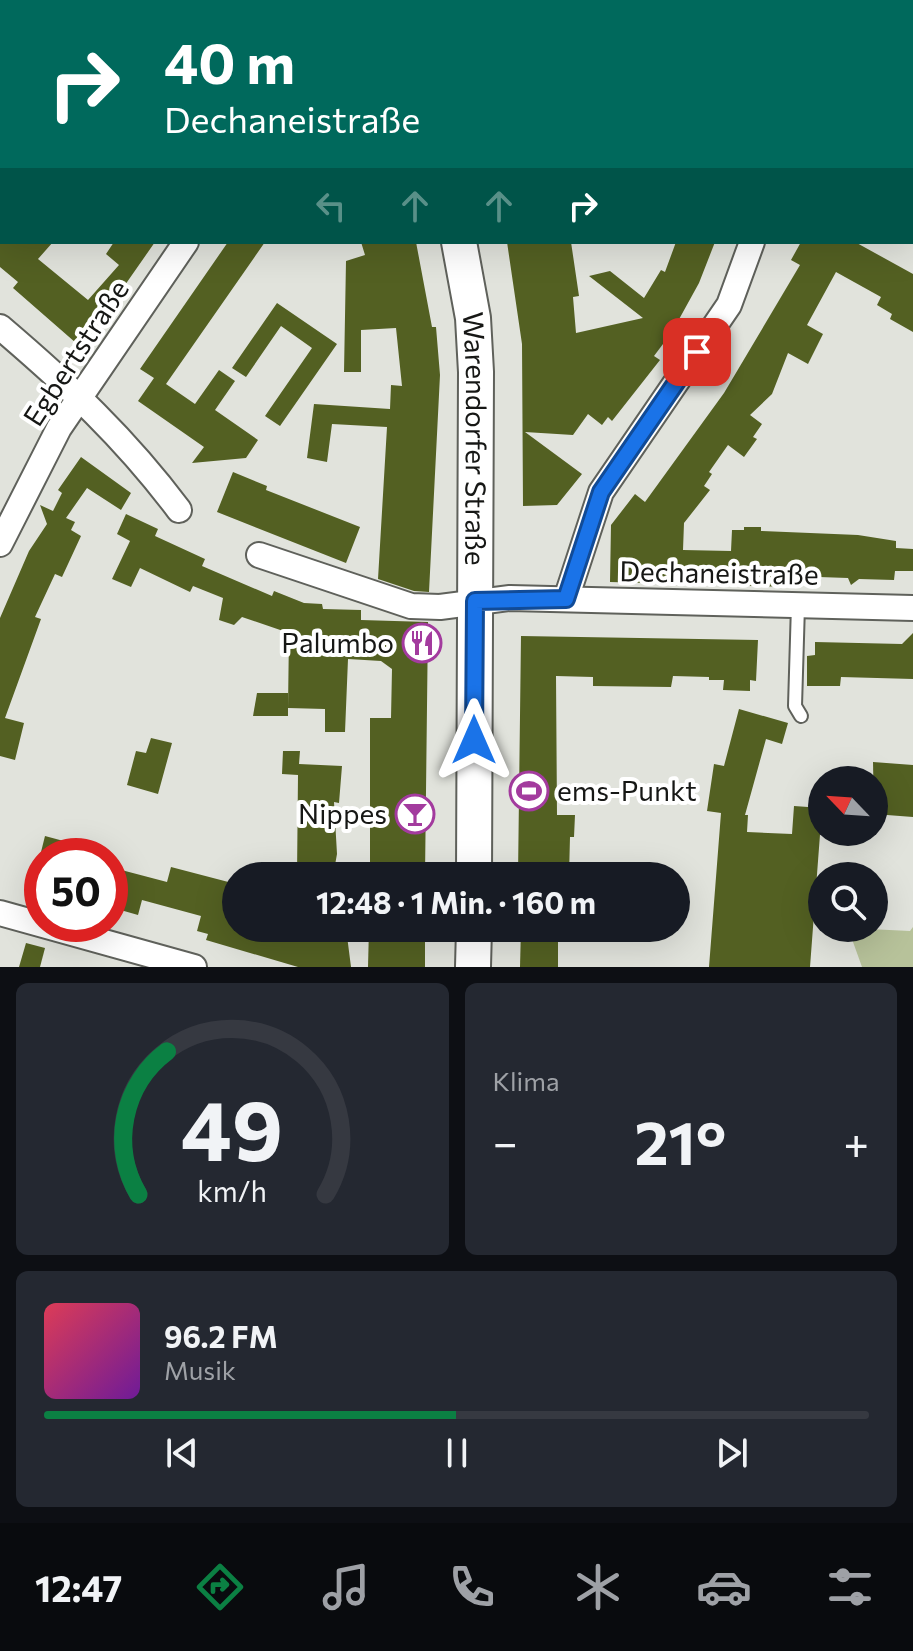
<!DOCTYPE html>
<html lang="de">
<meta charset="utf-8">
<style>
:root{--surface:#171b24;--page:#242831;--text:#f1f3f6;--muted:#9ea1a6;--line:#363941;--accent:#0b8043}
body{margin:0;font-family:Commissioner,sans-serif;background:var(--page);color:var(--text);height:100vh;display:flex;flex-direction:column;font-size:30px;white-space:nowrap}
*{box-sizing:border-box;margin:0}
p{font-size:26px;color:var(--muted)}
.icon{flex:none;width:44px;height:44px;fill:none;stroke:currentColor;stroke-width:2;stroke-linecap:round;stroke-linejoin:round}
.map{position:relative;height:967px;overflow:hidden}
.panel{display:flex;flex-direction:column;gap:16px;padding:16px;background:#0d0f14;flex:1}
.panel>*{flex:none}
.hud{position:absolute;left:0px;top:0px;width:914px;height:244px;box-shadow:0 8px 32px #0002;background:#00695c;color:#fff;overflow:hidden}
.needle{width:52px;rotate:295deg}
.fabs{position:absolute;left:808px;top:766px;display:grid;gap:16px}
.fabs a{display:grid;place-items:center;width:80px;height:80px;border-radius:50%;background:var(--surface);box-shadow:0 8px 32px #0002;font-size:40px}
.speed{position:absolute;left:24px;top:838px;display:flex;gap:16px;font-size:40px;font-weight:700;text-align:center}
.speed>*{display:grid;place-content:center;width:104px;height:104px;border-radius:50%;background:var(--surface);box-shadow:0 8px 32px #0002;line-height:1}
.speed .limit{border:12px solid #d22;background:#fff;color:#111}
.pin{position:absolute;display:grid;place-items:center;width:68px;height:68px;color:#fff;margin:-34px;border-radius:16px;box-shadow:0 4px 12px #0006}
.me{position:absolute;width:88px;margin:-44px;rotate:0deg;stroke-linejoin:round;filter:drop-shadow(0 0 6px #0008)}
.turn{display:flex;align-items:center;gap:28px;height:168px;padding:0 32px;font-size:36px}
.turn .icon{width:104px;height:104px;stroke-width:2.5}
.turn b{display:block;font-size:56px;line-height:68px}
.lanes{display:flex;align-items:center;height:76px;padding:0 32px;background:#0003;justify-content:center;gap:40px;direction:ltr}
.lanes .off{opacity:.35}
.big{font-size:60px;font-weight:700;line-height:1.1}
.panel .card{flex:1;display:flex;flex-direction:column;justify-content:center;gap:12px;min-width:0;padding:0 28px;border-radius:12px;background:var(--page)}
.panel .dial{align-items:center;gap:0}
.dial svg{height:208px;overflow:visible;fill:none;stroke:var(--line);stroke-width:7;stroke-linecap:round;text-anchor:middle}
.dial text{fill:var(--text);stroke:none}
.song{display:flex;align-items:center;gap:24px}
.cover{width:96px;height:96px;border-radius:12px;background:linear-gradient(135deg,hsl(350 70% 55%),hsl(280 70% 35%))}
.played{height:8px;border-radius:4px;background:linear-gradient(90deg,var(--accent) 50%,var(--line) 50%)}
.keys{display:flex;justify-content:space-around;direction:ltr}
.heat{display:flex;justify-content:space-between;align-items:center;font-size:44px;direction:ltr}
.panel .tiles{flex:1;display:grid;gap:16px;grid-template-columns:1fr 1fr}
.card:last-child{grid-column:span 2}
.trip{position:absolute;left:222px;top:862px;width:468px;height:80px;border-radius:40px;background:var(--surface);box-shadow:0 8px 32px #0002;font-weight:700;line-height:80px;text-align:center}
.tab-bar{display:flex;height:128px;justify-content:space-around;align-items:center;background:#090b0e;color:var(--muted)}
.tab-bar .icon{width:56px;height:56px}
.tab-bar .active{color:var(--accent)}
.tab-bar b{font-size:36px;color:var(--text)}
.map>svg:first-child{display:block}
.green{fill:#b7c29a}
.building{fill:#536022}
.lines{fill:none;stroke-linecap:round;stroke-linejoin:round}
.lane-casing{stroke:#5f615b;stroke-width:16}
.street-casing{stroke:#5f615b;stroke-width:28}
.secondary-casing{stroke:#5f615b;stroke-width:38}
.lane{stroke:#fff;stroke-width:12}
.street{stroke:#fff;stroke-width:24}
.secondary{stroke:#fff;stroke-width:34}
.route-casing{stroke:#114b97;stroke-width:20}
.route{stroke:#1a73e8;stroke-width:14}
.labels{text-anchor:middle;stroke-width:8;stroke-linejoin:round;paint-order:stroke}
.street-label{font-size:28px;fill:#161715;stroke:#fff}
.poi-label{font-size:28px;fill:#161715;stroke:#fff;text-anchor:end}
</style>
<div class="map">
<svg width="913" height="967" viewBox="0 0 913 967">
<rect width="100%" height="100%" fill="#e1e3dc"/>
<polygon class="green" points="913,927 913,967 862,967 848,928 910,931"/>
<g class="building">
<polygon points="0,242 53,242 38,259 88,300 119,265 106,254 114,242 155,242 125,285 76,343 13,288 18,282 0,267"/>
<polygon points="228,242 265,242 166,384 195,404 219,370 235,381 215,410 258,440 246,458 192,463 204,447 138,401 154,378 140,369"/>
<polygon points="361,242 416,242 432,327 436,327 440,375 429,592 414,591 378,579 387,427 332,424 327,462 307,458 314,404 390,409 391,385 402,386 396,328 361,330 361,372 344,372 346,261 365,255"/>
<polygon points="507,242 571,242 579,296 573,297 576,333 643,318 589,276 610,271 644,298 661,270 665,272 676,242 715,242 699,283 672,332 654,356 660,360 612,421 608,417 602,425 588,414 573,435 525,432 582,474 557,505 523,506 522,344"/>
<polygon points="801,242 855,242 913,274 913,332 890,319 892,314 877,305 881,297 836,272 807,325 823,334 808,364 788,353 772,394 750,415 762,424 753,437 757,439 744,457 728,445 709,472 712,474 704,486 710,490 684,523 683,550 731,551 732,530 744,530 744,527 761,527 761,531 858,535 896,541 896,548 913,549 913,571 895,571 894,580 859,579 851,585 848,578 790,576 790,587 610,582 611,525 635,494 645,502 724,393 800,265 791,260"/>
<polygon points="277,303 337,344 280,426 265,416 312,348 281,326 246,377 232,368"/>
<polygon points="81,457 131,493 121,510 87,488 66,518 75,522 71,530 81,536 62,577 55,574 35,617 41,619 5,718 24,723 15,760 0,756 0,618 29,551 47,524 40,505 53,511 62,493 58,490"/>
<polygon points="233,472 267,486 266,490 360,527 346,563 217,512"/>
<polygon points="126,514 158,529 155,536 205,559 202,566 272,596 274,591 304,603 322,604 323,609 361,610 361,620 428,622 425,876 370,876 370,718 391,718 392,669 381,661 348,659 345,732 325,732 325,709 288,708 289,633 242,617 234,625 219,620 223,598 193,586 190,592 140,568 131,587 112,579 130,541 117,534"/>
<polygon points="913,633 913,679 841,677 840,686 807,686 807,656 815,655 815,642 902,644"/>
<polygon points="521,636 758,640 756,681 750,680 750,691 723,690 724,680 709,680 709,677 673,676 671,687 593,686 593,677 556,676 557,815 575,815 574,837 570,837 569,876 518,876"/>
<polygon points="257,693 288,693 288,716 253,716"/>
<polygon points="739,709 788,723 782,744 766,739 745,815 748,815 747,832 792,834 794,806 822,808 810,967 709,967 721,813 707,811 714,764 724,766"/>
<polygon points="151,738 172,743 158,794 127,785 136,751 146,753"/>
<polygon points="283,751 300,751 299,764 342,766 339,803 334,802 337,854 333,876 297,876 298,775 282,774"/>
<polygon points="873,762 913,765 913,817 874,814"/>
<polygon points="45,836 97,850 97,856 40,856"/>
<polygon points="110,867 167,882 171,867 236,884 236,928 346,928 351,967 298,967 206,940 208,934 197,931 201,916 142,900 138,915 110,907"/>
<polygon points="369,928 425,928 425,967 368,967"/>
<polygon points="521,928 558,928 558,967 520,967"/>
<polygon points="26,943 45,948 40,967 19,967"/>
</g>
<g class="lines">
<g class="lane-casing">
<polyline id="lane" points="798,605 795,706 801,716"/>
</g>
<g class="street-casing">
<g id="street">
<polyline points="111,0 114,2"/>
<polyline points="767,0 782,2"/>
<polyline points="580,2 581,0"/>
<polyline points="912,163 913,163"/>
<polyline points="912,229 913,230"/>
<path d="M0,327C68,385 125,438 179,510"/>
<polyline points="0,544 59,428 186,242"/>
<polyline points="259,555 411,606 440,607 510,598 913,608"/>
<polyline points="566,599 601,492 729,305 752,242"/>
<polyline points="0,913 194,967"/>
</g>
</g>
<g class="secondary-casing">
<g id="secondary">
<polyline points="373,0 374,2"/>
<path id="s1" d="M459,242L473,318L476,372L474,876"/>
<polyline points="473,967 474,928"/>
</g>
</g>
<use href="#lane" class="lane"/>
<use href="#street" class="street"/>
<use href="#secondary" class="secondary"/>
</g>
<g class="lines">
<g class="route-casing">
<polyline id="route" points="474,740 475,601 566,599 601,492 697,352"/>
</g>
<use href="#route" class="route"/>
</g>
<defs>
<g id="restaurant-ring" transform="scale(2)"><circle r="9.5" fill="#fff" stroke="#a33b9e" stroke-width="1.5"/><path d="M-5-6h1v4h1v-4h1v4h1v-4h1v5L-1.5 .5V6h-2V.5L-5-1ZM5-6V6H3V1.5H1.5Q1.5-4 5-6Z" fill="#a33b9e"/></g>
<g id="stadium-ring" transform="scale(2)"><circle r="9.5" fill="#fff" stroke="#a33b9e" stroke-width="1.5"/><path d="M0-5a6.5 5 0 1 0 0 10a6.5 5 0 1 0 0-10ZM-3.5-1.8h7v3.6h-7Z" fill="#a33b9e"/></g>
<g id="bar-ring" transform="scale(2)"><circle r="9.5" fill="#fff" stroke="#a33b9e" stroke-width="1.5"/><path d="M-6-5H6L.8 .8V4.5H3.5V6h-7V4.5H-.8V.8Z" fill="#a33b9e"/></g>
</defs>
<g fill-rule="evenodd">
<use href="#restaurant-ring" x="422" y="643"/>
<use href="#stadium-ring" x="529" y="791"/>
<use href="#bar-ring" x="415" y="814"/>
</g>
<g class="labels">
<g class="street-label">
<text transform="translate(76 353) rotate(-57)" y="10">Egbertstraße</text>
<text dy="10" stroke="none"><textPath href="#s1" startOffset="198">Warendorfer Straße</textPath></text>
<text transform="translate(719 573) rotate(1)" y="10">Dechaneistraße</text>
</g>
<g class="poi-label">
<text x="394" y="653">Palumbo</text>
<text x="557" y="801" text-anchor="start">ems-Punkt</text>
<text x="387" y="824">Nippes</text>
</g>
</g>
</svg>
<div class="fabs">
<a><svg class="needle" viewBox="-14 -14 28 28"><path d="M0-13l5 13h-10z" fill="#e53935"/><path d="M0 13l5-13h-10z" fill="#9ea1a6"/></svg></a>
<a><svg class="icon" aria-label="search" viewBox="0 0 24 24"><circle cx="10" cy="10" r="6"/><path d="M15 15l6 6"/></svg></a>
</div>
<div class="speed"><div class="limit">50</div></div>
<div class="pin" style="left:697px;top:352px;background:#d93025"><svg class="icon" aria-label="arrive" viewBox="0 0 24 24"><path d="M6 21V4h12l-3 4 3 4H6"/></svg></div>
<svg class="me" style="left:474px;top:740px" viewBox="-20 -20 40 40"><path d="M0-17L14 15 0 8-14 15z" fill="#1a73e8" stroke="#fff" stroke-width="4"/></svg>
<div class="trip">12:48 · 1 Min. · 160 m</div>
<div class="hud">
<div class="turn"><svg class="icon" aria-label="right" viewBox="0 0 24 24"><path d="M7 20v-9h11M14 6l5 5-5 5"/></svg><div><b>40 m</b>Dechaneistraße</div></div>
<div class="lanes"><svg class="icon off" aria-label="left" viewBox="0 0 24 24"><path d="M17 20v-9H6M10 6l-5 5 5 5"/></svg><svg class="icon off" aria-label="ahead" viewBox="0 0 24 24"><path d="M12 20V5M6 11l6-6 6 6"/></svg><svg class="icon off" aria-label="ahead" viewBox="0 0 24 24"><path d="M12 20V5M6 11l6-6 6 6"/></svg><svg class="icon" aria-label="right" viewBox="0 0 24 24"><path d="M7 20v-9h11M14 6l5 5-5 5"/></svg></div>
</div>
</div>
<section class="panel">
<div class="tiles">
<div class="card dial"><svg viewBox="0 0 100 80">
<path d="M14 69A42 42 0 1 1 86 69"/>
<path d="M14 69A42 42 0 0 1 25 14" stroke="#0b8043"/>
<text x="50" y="56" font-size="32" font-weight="700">49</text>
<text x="50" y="72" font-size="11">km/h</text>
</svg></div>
<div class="card"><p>Klima</p>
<div class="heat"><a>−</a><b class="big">21°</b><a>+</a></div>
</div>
<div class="card">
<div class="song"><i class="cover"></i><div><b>96.2 FM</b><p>Musik</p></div></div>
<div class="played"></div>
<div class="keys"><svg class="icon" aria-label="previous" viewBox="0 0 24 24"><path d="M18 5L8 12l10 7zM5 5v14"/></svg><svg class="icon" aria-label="pause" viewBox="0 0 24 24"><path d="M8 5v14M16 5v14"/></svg><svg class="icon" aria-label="next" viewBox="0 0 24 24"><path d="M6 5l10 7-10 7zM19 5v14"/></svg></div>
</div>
</div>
</section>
<nav class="tab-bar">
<b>12:47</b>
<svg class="icon active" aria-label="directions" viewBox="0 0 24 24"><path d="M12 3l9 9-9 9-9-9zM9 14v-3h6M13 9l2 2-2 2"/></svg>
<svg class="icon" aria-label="music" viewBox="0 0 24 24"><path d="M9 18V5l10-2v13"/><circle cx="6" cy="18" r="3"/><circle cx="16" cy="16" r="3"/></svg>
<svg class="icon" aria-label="phone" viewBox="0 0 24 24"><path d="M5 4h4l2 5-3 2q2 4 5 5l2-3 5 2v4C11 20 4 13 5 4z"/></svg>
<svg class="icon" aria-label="climate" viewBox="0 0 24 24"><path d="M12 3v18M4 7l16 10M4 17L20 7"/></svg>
<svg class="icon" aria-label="car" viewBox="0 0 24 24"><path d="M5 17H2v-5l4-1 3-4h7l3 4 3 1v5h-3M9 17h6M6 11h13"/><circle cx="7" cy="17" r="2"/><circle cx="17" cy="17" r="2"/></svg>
<svg class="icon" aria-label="filters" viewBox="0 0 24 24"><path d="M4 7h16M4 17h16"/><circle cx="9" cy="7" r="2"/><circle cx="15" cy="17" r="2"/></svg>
</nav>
